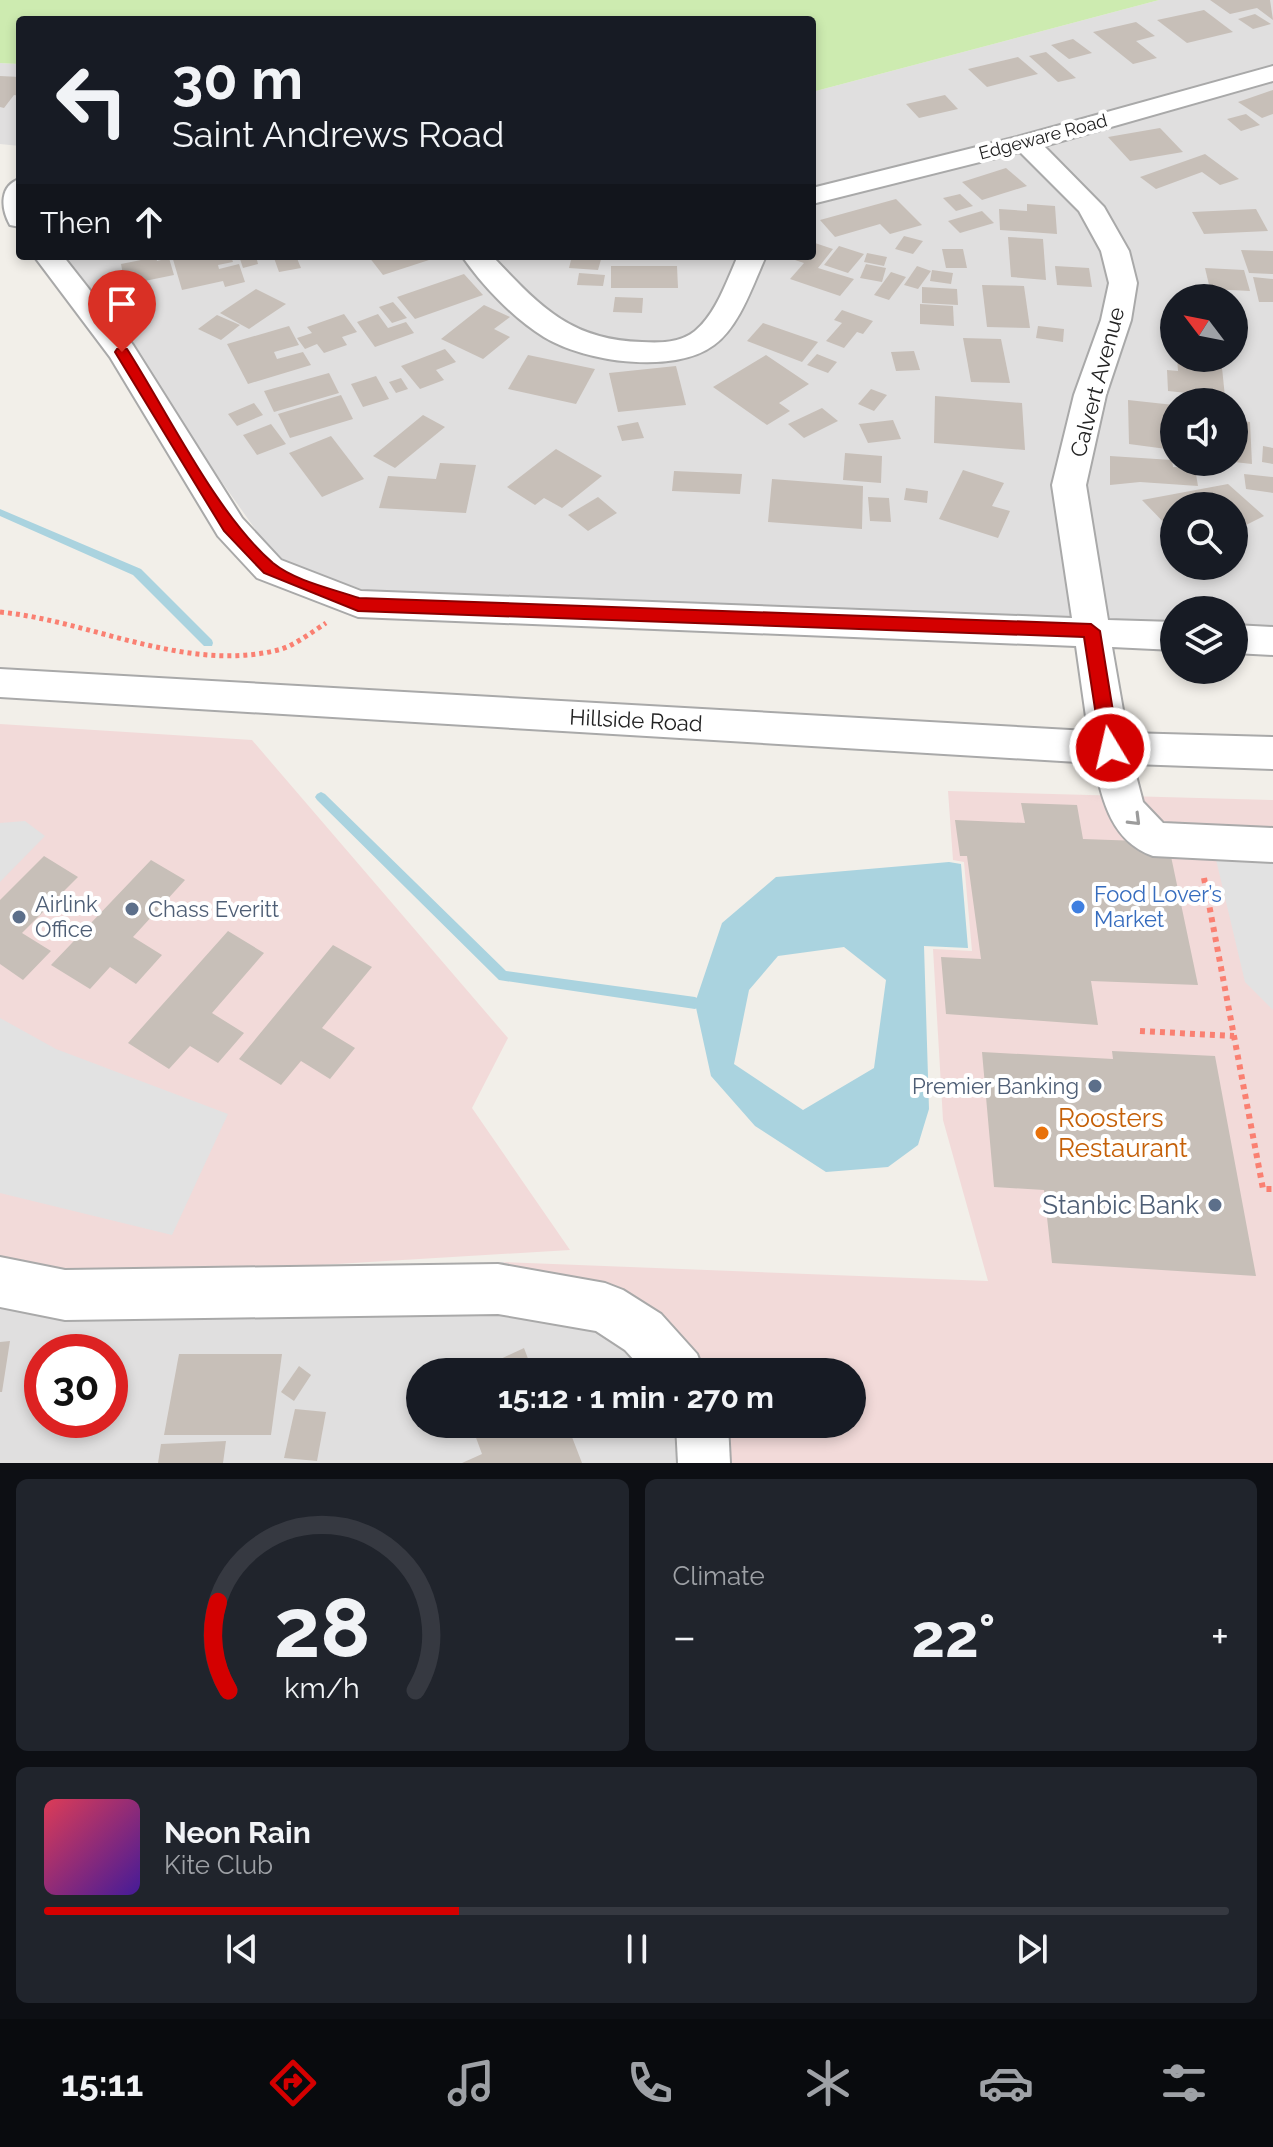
<!DOCTYPE html>
<meta charset="utf-8">
<style>
:root{--surface:#171b24;--page:#20242c;--text:#f1f3f6;--muted:#9ea1a6;--line:#363941;--accent:#d40000}
body{margin:0;font-family:Raleway,sans-serif;background:var(--page);color:var(--text);height:100vh;display:flex;flex-direction:column;font-size:30px;white-space:nowrap}
*{box-sizing:border-box;margin:0}
p{font-size:26px;color:var(--muted)}
.icon{flex:none;width:44px;height:44px;fill:none;stroke:currentColor;stroke-width:2;stroke-linecap:round;stroke-linejoin:round}
.map{position:relative;height:1463px;overflow:hidden}
.panel{display:flex;flex-direction:column;gap:16px;padding:16px;background:#0d0f14;flex:1}
.panel>*{flex:none}
.guide{position:absolute;left:16px;top:16px;width:800px;height:244px;border-radius:8px;box-shadow:0 4px 12px #0003;background:#171b24;color:var(--text);overflow:hidden}
.needle{width:52px;rotate:302deg}
.fabs{position:absolute;left:1160px;top:284px;display:grid;gap:16px}
.fabs a{display:grid;place-items:center;width:88px;height:88px;border-radius:50%;background:var(--surface);box-shadow:0 4px 12px #0003;font-size:40px}
.speed{position:absolute;left:24px;top:1334px;display:flex;gap:16px;font-size:40px;font-weight:700;text-align:center}
.speed>*{display:grid;place-content:center;width:104px;height:104px;border-radius:50%;background:var(--surface);box-shadow:0 4px 12px #0003;line-height:1}
.speed .limit{border:12px solid #d22;background:#fff;color:#111}
.pin{position:absolute;display:grid;place-items:center;width:68px;height:68px;color:#fff;margin:-82px -34px;border-radius:50% 50% 50% 0;rotate:-45deg;box-shadow:0 0 8px #0007}
.pin .icon{rotate:45deg}
.me{position:absolute;width:88px;margin:-44px;rotate:351deg;stroke-linejoin:round;filter:drop-shadow(0 0 6px #0008)}
.turn{display:flex;align-items:center;gap:28px;height:168px;padding:0 24px;font-size:36px}
.turn .icon{width:104px;height:104px;stroke-width:2.5}
.turn b{display:block;font-size:56px;line-height:68px}
.then{display:flex;align-items:center;height:76px;padding:0 24px;background:#0003;gap:16px;font-size:30px}
.big{font-size:60px;font-weight:700;line-height:1.1}
.panel .tile{flex:1;display:flex;flex-direction:column;justify-content:center;gap:12px;min-width:0;padding:0 28px;border-radius:12px;background:var(--page)}
.panel .dial{align-items:center;gap:0}
.dial svg{height:208px;overflow:visible;fill:none;stroke:var(--line);stroke-width:7;stroke-linecap:round;text-anchor:middle}
.dial text{fill:var(--text);stroke:none}
.song{display:flex;align-items:center;gap:24px}
.cover{width:96px;height:96px;border-radius:12px;background:linear-gradient(135deg,hsl(350 70% 55%),hsl(260 70% 35%))}
.played{height:8px;border-radius:4px;background:linear-gradient(90deg,var(--accent) 35%,var(--line) 35%)}
.keys{display:flex;justify-content:space-around;direction:ltr}
.heat{display:flex;justify-content:space-between;align-items:center;font-size:44px;direction:ltr}
.panel .tiles{flex:1;display:grid;gap:16px;grid-template-columns:1fr 1fr}
.tile:last-child{grid-column:span 2}
.trip{position:absolute;left:406px;top:1358px;width:460px;height:80px;border-radius:40px;background:var(--surface);box-shadow:0 4px 12px #0003;font-weight:700;line-height:80px;text-align:center}
.dock{display:flex;height:128px;justify-content:space-around;align-items:center;background:#090b0e;color:var(--muted)}
.dock .icon{width:56px;height:56px}
.dock .current{color:var(--accent)}
.dock b{font-size:36px;color:var(--text)}
.map>svg:first-child{display:block}
.residential{fill:#e0dfdf;fill-rule:evenodd}
.commercial{fill:#f2dad9}
.grass{fill:#cdebb0}
.parking{fill:#e2e2e2}
.water{fill:#aad3df;fill-rule:evenodd}
.lines{fill:none;stroke-linecap:round;stroke-linejoin:round}
.stream{fill:#aad3df;fill-rule:evenodd}
.building{fill:#c7bfb8}
.minor-casing{stroke:#a9a9a9;stroke-width:4}
.path-far1{stroke:#fa8072;stroke-width:5;stroke-dasharray:4 4;stroke-linecap:butt}
.path{stroke:#fa8072;stroke-width:6;stroke-dasharray:5 5;stroke-linecap:butt}
.minor{fill:#fff;fill-rule:evenodd}
.oneway{stroke:#9c9c9c}
.route{fill:#d40000;stroke:#8a0000;stroke-width:2}
.shop-dot{fill:#3f7fe0;stroke:#fff;stroke-width:3}
.service-dot{fill:#5c6f8a;stroke:#fff;stroke-width:3}
.food-dot{fill:#e8710a;stroke:#fff;stroke-width:3}
.labels{text-anchor:middle;stroke-width:8;stroke-linejoin:round;paint-order:stroke}
.far-street-label{font-size:18px;fill:#222;stroke:#fff}
.street-label{font-size:22px;fill:#222;stroke:#fff}
.shop-label{font-size:22px;fill:#366cbe;stroke:#fff;text-anchor:start}
.service-label{font-size:22px;fill:#4e5e75;stroke:#fff;text-anchor:start}
.near-food-label{font-size:26px;fill:#c56008;stroke:#fff;text-anchor:start}
.near-service-label{font-size:26px;fill:#4e5e75;stroke:#fff;text-anchor:end}
</style>
<div class="map">
<svg width="1273" height="1463" viewBox="0 0 1273 1463">
<rect width="100%" height="100%" fill="#f2efe9"/>
<g class="residential">
<path d="M1159,0H1273V629L1234,627V610H1174V625L367,591L277,560L62,256H812V92ZM1174,298H1234V358H1174ZM1174,402H1234V462H1174ZM1174,506H1234V566H1174Z"/>
<polygon points="0,63 20,64 20,146 0,144"/>
<path d="M503,1262L606,1298L695,1372H420V1424H718L721,1463H0V1302L89,1321ZM42,1352H110V1420H42Z"/>
</g>
<g class="commercial">
<polygon points="0,724 252,740 508,1038 472,1108 570,1250 71,1280 0,1264"/>
<polygon points="948,791 1273,800 1273,1463 721,1463 718,1424 852,1424 852,1372 695,1372 606,1298 503,1262 988,1281 943,1120 933,949 972,951 964,862 953,860"/>
</g>
<polygon class="grass" points="0,0 1159,0 812,92 812,20 20,20 20,64 0,63"/>
<g class="parking">
<polygon points="25,821 45,836 0,882 0,823"/>
<polygon points="1209,830 1273,834 1273,1010 1245,982"/>
<polygon points="0,1018 56,1049 228,1114 172,1235 0,1193"/>
</g>
<path class="water" d="M949,862L961,864L968,948L924,946L929,1109L918,1145L888,1167L826,1172L755,1126L711,1076L695,1003L722,923L776,877ZM844,947L886,980L874,1068L803,1110L734,1064L749,990L778,956Z"/>
<g class="lines">
<g class="stream">
<polygon points="0,509 141,569 212,640 213,643 212,646 204,646 133,575 0,516"/>
<polygon points="321,792 325,794 506,971 695,997 699,999 701,1003 699,1007 695,1009 499,980 317,800 315,797 317,794"/>
</g>
</g>
<g class="building">
<polygon points="1210,0 1270,0 1273,20 1257,8 1230,14"/>
<polygon points="1204,10 1233,32 1187,43 1157,20"/>
<polygon points="1255,14 1271,24 1253,29 1238,19"/>
<polygon points="1136,22 1155,36 1136,41 1157,58 1133,64 1093,32"/>
<polygon points="1073,39 1092,53 1069,59 1051,45"/>
<polygon points="1046,52 1076,78 1058,82 1029,56"/>
<polygon points="1018,57 1038,74 987,87 968,69"/>
<polygon points="0,76 20,77 20,96 14,95 4,108 0,107"/>
<polygon points="1273,90 1273,114 1262,118 1238,102"/>
<polygon points="945,95 958,109 919,118 906,104"/>
<polygon points="1246,114 1260,125 1241,131 1227,119"/>
<polygon points="1160,128 1183,152 1130,161 1108,137"/>
<polygon points="1205,154 1239,179 1220,185 1202,172 1156,189 1140,177"/>
<polygon points="1006,168 1027,186 982,200 962,182"/>
<polygon points="960,194 973,206 956,211 943,198"/>
<polygon points="896,199 922,225 890,234 880,224 835,237 820,220"/>
<polygon points="1027,204 1055,206 1057,234 1000,230 999,209 1027,211"/>
<polygon points="1256,209 1268,231 1204,234 1192,212"/>
<polygon points="982,211 994,223 960,233 948,221"/>
<polygon points="904,236 923,241 913,254 895,249"/>
<polygon points="1008,237 1043,239 1046,280 1011,277"/>
<polygon points="812,242 833,249 818,268 854,279 840,296 790,279 804,263 792,259 812,256"/>
<polygon points="839,246 864,254 848,273 824,265"/>
<polygon points="942,249 963,249 967,268 946,268"/>
<polygon points="1241,250 1273,251 1273,274 1249,273"/>
<polygon points="867,253 887,257 884,266 864,262"/>
<polygon points="172,256 231,256 233,262 218,265 219,269 239,264 245,282 225,287 223,281 182,290"/>
<polygon points="239,256 256,256 258,264 243,268"/>
<polygon points="296,256 301,268 279,272 274,258"/>
<polygon points="426,256 429,260 383,275 369,257"/>
<polygon points="572,256 602,256 598,270 569,268"/>
<polygon points="156,257 157,261 169,258 174,275 125,285 121,264"/>
<polygon points="866,264 886,268 882,282 860,278"/>
<polygon points="611,266 677,266 678,288 611,288"/>
<polygon points="917,266 931,271 918,289 904,285"/>
<polygon points="1055,266 1089,268 1092,287 1057,285"/>
<polygon points="1205,268 1244,270 1250,291 1210,289"/>
<polygon points="932,270 953,273 951,284 930,281"/>
<polygon points="891,272 906,277 889,300 874,295"/>
<polygon points="579,273 605,275 603,286 577,285"/>
<polygon points="464,274 483,295 415,319 397,297"/>
<polygon points="1253,277 1273,279 1273,302 1259,302"/>
<polygon points="982,285 1024,286 1030,328 987,327"/>
<polygon points="922,287 957,289 958,305 922,303"/>
<polygon points="256,289 286,304 249,329 220,313"/>
<polygon points="615,297 643,298 642,313 613,312"/>
<polygon points="393,302 407,318 392,323 379,307"/>
<polygon points="920,304 953,306 954,326 920,324"/>
<polygon points="484,305 510,317 494,329 510,337 483,359 441,339"/>
<polygon points="842,310 873,321 863,334 857,332 844,348 826,341 842,323 834,320"/>
<polygon points="344,314 357,332 342,337 347,345 324,353 317,344 305,349 297,338 312,333 307,327"/>
<polygon points="378,314 388,328 406,322 414,333 375,347 357,322"/>
<polygon points="217,315 240,325 221,340 198,329"/>
<polygon points="763,323 818,342 802,362 747,341"/>
<polygon points="289,326 299,345 274,352 277,359 303,352 311,365 248,384 227,344"/>
<polygon points="1038,326 1064,329 1063,342 1036,338"/>
<polygon points="963,338 1001,339 1010,383 971,382"/>
<polygon points="445,349 456,362 436,370 444,380 420,389 401,366"/>
<polygon points="914,351 920,370 896,371 891,352"/>
<polygon points="817,354 837,362 828,373 807,365"/>
<polygon points="528,355 595,369 576,404 508,389"/>
<polygon points="766,355 809,384 779,403 790,411 767,425 713,387"/>
<polygon points="1177,358 1221,358 1225,397 1168,391 1167,370 1178,371"/>
<polygon points="676,366 686,405 618,412 609,373"/>
<polygon points="329,373 339,393 274,412 264,391"/>
<polygon points="376,376 389,399 363,407 351,384"/>
<polygon points="401,378 408,389 396,393 389,382"/>
<polygon points="871,389 887,395 874,411 858,404"/>
<polygon points="341,395 353,419 290,438 278,414"/>
<polygon points="935,396 1022,403 1025,450 934,443"/>
<polygon points="1128,400 1174,405 1174,450 1129,444"/>
<polygon points="254,403 263,415 237,426 228,414"/>
<polygon points="822,408 838,421 804,438 788,424"/>
<polygon points="423,415 445,427 395,468 373,456"/>
<polygon points="893,420 901,439 868,443 859,424"/>
<polygon points="1234,420 1250,422 1252,464 1234,462"/>
<polygon points="638,422 644,438 622,441 617,426"/>
<polygon points="271,424 286,444 257,455 243,435"/>
<polygon points="331,436 364,479 322,497 289,453"/>
<polygon points="1263,446 1273,448 1273,464 1262,462"/>
<polygon points="556,449 602,476 562,508 544,498 535,505 507,487"/>
<polygon points="845,453 882,456 881,483 843,480"/>
<polygon points="1110,456 1172,460 1173,467 1195,468 1198,486 1140,482 1110,485"/>
<polygon points="440,463 476,465 466,513 379,508 388,476 436,479"/>
<polygon points="963,470 1004,483 992,506 1010,511 998,538 939,519"/>
<polygon points="674,471 742,474 740,494 672,491"/>
<polygon points="1244,474 1273,477 1273,493 1246,489"/>
<polygon points="772,479 863,486 862,529 768,522"/>
<polygon points="1228,484 1264,516 1234,531 1234,506 1174,506 1174,533 1142,500"/>
<polygon points="906,488 928,491 927,503 904,500"/>
<polygon points="598,497 617,513 588,531 568,515"/>
<polygon points="868,497 889,498 891,522 870,521"/>
<polygon points="1021,803 1077,805 1083,839 1168,842 1198,985 1091,981 1098,1025 946,1014 941,957 981,959 967,856 960,856 955,820 1025,823"/>
<polygon points="44,856 78,877 22,933 51,951 23,980 0,964 0,900"/>
<polygon points="151,860 185,880 133,937 162,955 136,984 110,967 90,989 51,965"/>
<polygon points="228,931 264,953 212,1013 244,1033 218,1063 190,1046 169,1069 128,1043"/>
<polygon points="333,945 372,967 322,1028 355,1048 330,1079 301,1061 281,1085 239,1059"/>
<polygon points="1112,1051 1215,1056 1256,1276 1052,1263 1044,1190 994,1187 982,1052 1113,1059"/>
<polygon points="10,1341 2,1392 0,1392 0,1342"/>
<polygon points="524,1348 533,1372 473,1372"/>
<polygon points="179,1354 282,1354 271,1435 164,1435"/>
<polygon points="299,1366 311,1375 294,1401 281,1392"/>
<polygon points="295,1409 326,1412 317,1461 284,1458"/>
<polygon points="471,1424 567,1424 582,1463 462,1463 482,1454"/>
<polygon points="226,1441 223,1463 158,1463 161,1444"/>
</g>
<g class="lines">
<g class="minor-casing">
<g id="minor">
<path d="M1273,66V81L1044,146L1104,207L1129,251L1137,283L1131,320L1106,395L1086,485L1108,620L1174,622V650L1112,647L1127,733L1273,737V769L1133,764L1143,802L1163,823L1273,828V862L1153,856C1111,841 1103,801 1094,763L0,697V669L1088,731L1076,646L358,617L257,578L218,536L110,357L34,256H63L133,345L242,518L281,560L361,591L1072,618L1052,485L1074,395L1101,320L1109,283L1101,251L1079,211L1020,152L812,204V188L1017,137Z"/>
<path d="M20,179V227L10,225C0,207 0,185 20,179Z"/>
<path d="M462,256H492C539,305 569,340 642,342C660,343 680,343 695,331C716,314 727,280 738,256H766C753,284 740,326 714,345C674,375 585,362 544,337C514,319 482,285 462,256Z"/>
<polygon points="1234,625 1273,627 1273,655 1234,653"/>
<polygon points="0,1257 65,1270 498,1264 605,1283 623,1290 661,1314 697,1354 704,1372 645,1372 625,1350 596,1331 498,1314 65,1320 0,1307"/>
<polygon points="676,1424 728,1424 730,1463 678,1463"/>
</g>
</g>
<path class="path-far1" d="M0,612C91,621 186,673 278,650C294,646 312,632 326,623"/>
<g class="path">
<polyline points="1204,878 1263,1189 1273,1189"/>
<polyline points="1140,1031 1234,1036"/>
</g>
<use href="#minor" class="minor"/>
</g>
<defs><path id="oneway-chevron" d="M-2-3.5L2.5 0L-2 3.5" fill="none" stroke-width="1.6" stroke-linecap="round" stroke-linejoin="round" transform="scale(2)"/></defs>
<use class="oneway" href="#oneway-chevron" transform="translate(1135 820) rotate(45)"/>
<path class="route" d="M117,349H127C168,413 217,515 273,563C295,581 333,589 359,598L1091,624L1100,631L1119,748L1110,756L1101,748L1084,637L358,611L264,573L224,531L115,352Z"/>
<circle class="shop-dot" cx="1078" cy="907" r="8"/>
<g class="service-dot">
<circle cx="132" cy="909" r="8"/>
<circle cx="19" cy="917" r="8"/>
<circle cx="1095" cy="1086" r="8"/>
<circle cx="1215" cy="1205" r="8"/>
</g>
<circle class="food-dot" cx="1042" cy="1133" r="8"/>
<g class="labels">
<g class="far-street-label">
<text transform="translate(1043 137) rotate(-15)" y="6">Edgeware Road</text>
</g>
<g class="street-label">
<text transform="translate(1097 382) rotate(-75)" y="8">Calvert Avenue</text>
<text transform="translate(636 720) rotate(3)" y="8">Hillside Road</text>
</g>
<g class="shop-label">
<text x="1094" y="902">Food Lover’s<tspan x="1094" dy="25">Market</tspan></text>
</g>
<g class="service-label">
<text x="35" y="912">Airlink<tspan x="35" dy="25">Office</tspan></text>
<text x="148" y="917">Chass Everitt</text>
<text x="1079" y="1094" text-anchor="end">Premier Banking</text>
</g>
<g class="near-food-label">
<text x="1058" y="1127">Roosters<tspan x="1058" dy="30">Restaurant</tspan></text>
</g>
<g class="near-service-label">
<text x="1199" y="1214">Stanbic Bank</text>
</g>
</g>
</svg>
<div class="fabs">
<a><svg class="needle" viewBox="-14 -14 28 28"><path d="M0-13l5 13h-10z" fill="#e53935"/><path d="M0 13l5-13h-10z" fill="#9ea1a6"/></svg></a>
<a><svg class="icon" aria-label="sound" viewBox="0 0 24 24"><path d="M4 9h4l5-4v14l-5-4H4zM17 9q2 3 0 6"/></svg></a>
<a><svg class="icon" aria-label="search" viewBox="0 0 24 24"><circle cx="10" cy="10" r="6"/><path d="M15 15l6 6"/></svg></a>
<a><svg class="icon" aria-label="layers" viewBox="0 0 24 24"><path d="M12 4l9 5-9 5-9-5zM3 14l9 5 9-5"/></svg></a>
</div>
<div class="speed"><div class="limit">30</div></div>
<div class="pin" style="left:122px;top:352px;background:#d93025"><svg class="icon" aria-label="arrive" viewBox="0 0 24 24"><path d="M6 21V4h12l-3 4 3 4H6"/></svg></div>
<svg class="me" style="left:1110px;top:748px" viewBox="-20 -20 40 40"><circle r="17" fill="#d40000" stroke="#fff" stroke-width="3"/><path d="M0-11L8 9 0 5-8 9z" fill="#fff"/></svg>
<div class="trip">15:12 · 1 min · 270 m</div>
<div class="guide">
<div class="turn"><svg class="icon" aria-label="left" viewBox="0 0 24 24"><path d="M17 20v-9H6M10 6l-5 5 5 5"/></svg><div><b>30 m</b>Saint Andrews Road</div></div>
<div class="then">Then<svg class="icon" aria-label="ahead" viewBox="0 0 24 24"><path d="M12 20V5M6 11l6-6 6 6"/></svg></div>
</div>
</div>
<section class="panel">
<div class="tiles">
<div class="tile dial"><svg viewBox="0 0 100 80">
<path d="M14 69A42 42 0 1 1 86 69"/>
<path d="M14 69A42 42 0 0 1 10 35" stroke="#d40000"/>
<text x="50" y="56" font-size="32" font-weight="700">28</text>
<text x="50" y="72" font-size="11">km/h</text>
</svg></div>
<div class="tile"><p>Climate</p>
<div class="heat"><a>−</a><b class="big">22°</b><a>+</a></div>
</div>
<div class="tile">
<div class="song"><i class="cover"></i><div><b>Neon Rain</b><p>Kite Club</p></div></div>
<div class="played"></div>
<div class="keys"><svg class="icon" aria-label="previous" viewBox="0 0 24 24"><path d="M18 5L8 12l10 7zM5 5v14"/></svg><svg class="icon" aria-label="pause" viewBox="0 0 24 24"><path d="M8 5v14M16 5v14"/></svg><svg class="icon" aria-label="next" viewBox="0 0 24 24"><path d="M6 5l10 7-10 7zM19 5v14"/></svg></div>
</div>
</div>
</section>
<nav class="dock">
<b>15:11</b>
<svg class="icon current" aria-label="directions" viewBox="0 0 24 24"><path d="M12 3l9 9-9 9-9-9zM9 14v-3h6M13 9l2 2-2 2"/></svg>
<svg class="icon" aria-label="music" viewBox="0 0 24 24"><path d="M9 18V5l10-2v13"/><circle cx="6" cy="18" r="3"/><circle cx="16" cy="16" r="3"/></svg>
<svg class="icon" aria-label="phone" viewBox="0 0 24 24"><path d="M5 4h4l2 5-3 2q2 4 5 5l2-3 5 2v4C11 20 4 13 5 4z"/></svg>
<svg class="icon" aria-label="climate" viewBox="0 0 24 24"><path d="M12 3v18M4 7l16 10M4 17L20 7"/></svg>
<svg class="icon" aria-label="car" viewBox="0 0 24 24"><path d="M5 17H2v-5l4-1 3-4h7l3 4 3 1v5h-3M9 17h6M6 11h13"/><circle cx="7" cy="17" r="2"/><circle cx="17" cy="17" r="2"/></svg>
<svg class="icon" aria-label="filters" viewBox="0 0 24 24"><path d="M4 7h16M4 17h16"/><circle cx="9" cy="7" r="2"/><circle cx="15" cy="17" r="2"/></svg>
</nav>
